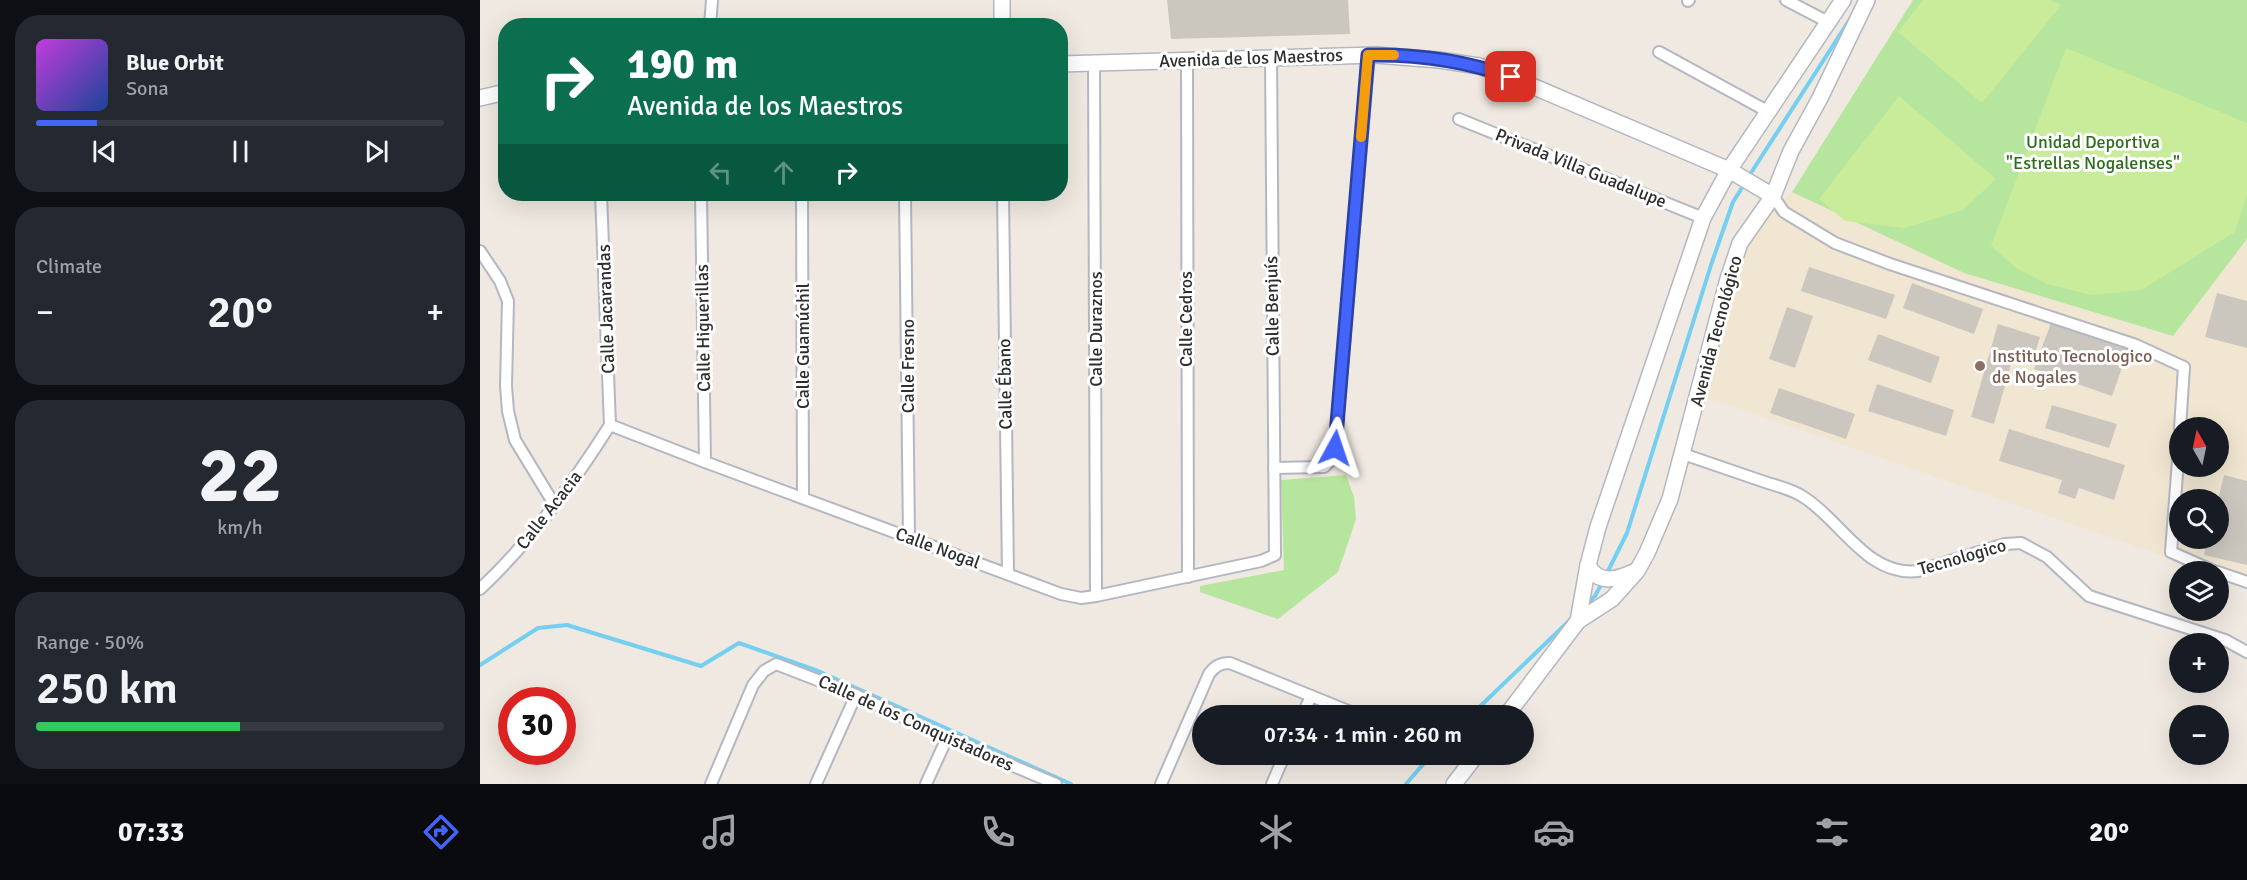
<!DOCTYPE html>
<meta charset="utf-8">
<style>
:root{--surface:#171b24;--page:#242831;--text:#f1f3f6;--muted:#9ea1a6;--line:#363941;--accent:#4264fb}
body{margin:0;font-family:Signika,sans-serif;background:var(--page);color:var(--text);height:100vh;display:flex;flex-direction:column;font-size:22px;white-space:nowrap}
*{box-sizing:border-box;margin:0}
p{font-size:20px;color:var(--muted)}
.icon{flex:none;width:33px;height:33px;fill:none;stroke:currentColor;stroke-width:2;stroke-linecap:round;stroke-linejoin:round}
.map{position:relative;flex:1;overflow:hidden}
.details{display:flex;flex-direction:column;gap:15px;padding:15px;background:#0d0f14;width:480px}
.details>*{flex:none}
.top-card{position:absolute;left:18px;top:18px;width:570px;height:183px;border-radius:24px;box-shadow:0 6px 24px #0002;background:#0b6e4f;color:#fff;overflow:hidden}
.needle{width:39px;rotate:351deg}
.controls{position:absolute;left:1689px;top:417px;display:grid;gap:12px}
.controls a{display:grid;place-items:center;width:60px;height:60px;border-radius:50%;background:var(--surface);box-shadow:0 6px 24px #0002;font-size:30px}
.speed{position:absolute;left:18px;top:687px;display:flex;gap:12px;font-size:30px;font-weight:700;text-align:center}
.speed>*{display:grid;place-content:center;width:78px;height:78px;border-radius:50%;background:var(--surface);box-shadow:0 6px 24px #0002;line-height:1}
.speed .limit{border:9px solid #d22;background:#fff;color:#111}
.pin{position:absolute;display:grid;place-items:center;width:51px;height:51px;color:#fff;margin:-26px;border-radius:12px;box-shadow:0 3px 9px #0006}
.me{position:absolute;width:66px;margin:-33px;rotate:5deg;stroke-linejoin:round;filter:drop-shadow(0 0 4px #0008)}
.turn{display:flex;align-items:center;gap:21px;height:126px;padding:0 30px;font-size:27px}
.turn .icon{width:78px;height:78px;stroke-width:2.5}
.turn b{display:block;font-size:42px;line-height:51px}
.lanes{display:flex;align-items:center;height:57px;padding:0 30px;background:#0003;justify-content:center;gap:30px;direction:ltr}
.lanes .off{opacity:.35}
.big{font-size:45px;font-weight:600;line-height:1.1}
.details .widget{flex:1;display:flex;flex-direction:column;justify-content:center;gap:9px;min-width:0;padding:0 21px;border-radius:24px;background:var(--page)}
.details .dial{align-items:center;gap:0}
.dial b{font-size:78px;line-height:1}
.song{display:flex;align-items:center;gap:18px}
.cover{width:72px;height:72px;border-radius:9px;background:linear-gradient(135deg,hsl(290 70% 55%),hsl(220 70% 35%))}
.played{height:6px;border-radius:3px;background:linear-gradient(90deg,var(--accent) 15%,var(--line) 15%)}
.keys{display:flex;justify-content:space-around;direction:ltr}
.heat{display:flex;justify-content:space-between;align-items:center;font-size:33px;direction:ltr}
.charge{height:9px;border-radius:4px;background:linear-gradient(90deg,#34c759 50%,var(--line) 0)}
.trip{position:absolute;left:712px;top:705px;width:342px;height:60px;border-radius:30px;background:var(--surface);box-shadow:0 6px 24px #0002;font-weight:600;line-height:60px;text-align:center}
.menu{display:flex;height:96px;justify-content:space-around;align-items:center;background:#090b0e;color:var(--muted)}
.menu .icon{width:42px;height:42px}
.menu .active{color:var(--accent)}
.menu b{font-size:27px;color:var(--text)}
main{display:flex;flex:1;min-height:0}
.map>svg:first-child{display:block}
.education{fill:#f0e6d1;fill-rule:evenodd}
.green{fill:#b6e59e}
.pitch{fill:#c9ec9a}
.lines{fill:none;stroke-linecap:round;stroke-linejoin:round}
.stream{stroke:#75cff0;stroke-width:4}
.building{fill:#cbc7bf}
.street-casing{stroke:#b4b7c1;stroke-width:14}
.secondary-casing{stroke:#b4b7c1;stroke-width:18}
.street{stroke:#fff;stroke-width:10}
.secondary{stroke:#fff;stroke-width:15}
.route-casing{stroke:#2b41a3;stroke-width:15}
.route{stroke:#4264fb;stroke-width:10}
.slow{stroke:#f59e0b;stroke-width:10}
.education-dot{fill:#8d6e63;stroke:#fff;stroke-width:2}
.labels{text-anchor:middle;stroke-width:6;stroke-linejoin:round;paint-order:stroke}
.street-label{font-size:18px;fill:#2e2e2e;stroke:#fff}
.park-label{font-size:18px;fill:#2c6e1b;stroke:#fff}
.education-label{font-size:18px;fill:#785e54;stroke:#fff;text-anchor:start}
</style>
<main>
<section class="details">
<div class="widget">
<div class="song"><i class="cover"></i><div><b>Blue Orbit</b><p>Sona</p></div></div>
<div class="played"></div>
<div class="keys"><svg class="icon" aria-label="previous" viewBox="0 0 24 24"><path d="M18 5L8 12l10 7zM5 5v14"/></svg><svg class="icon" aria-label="pause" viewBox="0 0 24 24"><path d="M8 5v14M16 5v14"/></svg><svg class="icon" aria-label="next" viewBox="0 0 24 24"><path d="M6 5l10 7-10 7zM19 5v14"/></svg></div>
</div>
<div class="widget"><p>Climate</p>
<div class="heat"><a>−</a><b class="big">20°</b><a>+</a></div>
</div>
<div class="widget dial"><b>22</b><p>km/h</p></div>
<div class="widget"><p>Range · 50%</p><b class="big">250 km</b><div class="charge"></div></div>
</section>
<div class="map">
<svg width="1767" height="784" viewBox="0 0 1767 784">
<rect width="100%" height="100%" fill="#efe9e1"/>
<path class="education" d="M1312,192L1484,273L1693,336L1767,239V585L1223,396L1272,232ZM1700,428H1738V466H1700ZM1700,500H1738V538H1700Z"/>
<g class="green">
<polygon points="1433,0 1767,0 1767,239 1693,336 1484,273 1312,192"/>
<polygon points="866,475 874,497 876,519 858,572 798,619 720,592 720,586 804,570 801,480"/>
</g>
<g class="pitch">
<polygon points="1443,0 1570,0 1581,5 1502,103 1418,32"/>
<polygon points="1586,48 1767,123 1767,194 1755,232 1661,290 1611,295 1567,284 1536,268 1511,246"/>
<polygon points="1419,96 1516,179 1483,210 1424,228 1365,221 1339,199"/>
</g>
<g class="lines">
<g class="stream">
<polyline points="1269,176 1372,16"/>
<polyline points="1127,573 1147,533 1231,265 1253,202 1265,183"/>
<polyline points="1106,605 1115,596 1122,583"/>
<polyline points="0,665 58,628 87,625 221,666 259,643 338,671 591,784"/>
<polyline points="990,716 1091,619"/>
<polyline points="926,784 952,754"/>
</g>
</g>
<g class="building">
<polygon points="687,0 868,0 870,34 691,39"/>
<polygon points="1329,267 1415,295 1406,319 1321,291"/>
<polygon points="1432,283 1503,309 1494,334 1423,308"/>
<polygon points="1737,293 1767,301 1767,348 1725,337"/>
<polygon points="1307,307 1333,316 1315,368 1289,359"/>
<polygon points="1572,320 1649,348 1632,396 1554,369"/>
<polygon points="1518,324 1560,337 1554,356 1535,350 1514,424 1491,417"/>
<polygon points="1398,334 1460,357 1451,383 1388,360"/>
<polygon points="1397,384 1474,410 1466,436 1388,411"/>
<polygon points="1299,388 1375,414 1366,439 1290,413"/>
<polygon points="1572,405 1637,424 1629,448 1565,428"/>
<polygon points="1529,429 1645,465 1634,500 1599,488 1595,499 1578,493 1582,480 1519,461"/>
<polygon points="1744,475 1767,481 1767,565 1724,555 1728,538 1738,538 1738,500"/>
</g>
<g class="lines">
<g class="street-casing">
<g id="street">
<polyline points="1306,0 1348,22"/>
<polyline points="1208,1 1209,0"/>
<polyline points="230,26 232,0"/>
<polyline points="1179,52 1287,111"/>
<polyline points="707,61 708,577"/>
<polyline points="614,63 616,596"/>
<polyline points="979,119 1223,218"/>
<polyline points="121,194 130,425"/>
<polyline points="221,194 225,462"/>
<polyline points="322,194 323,498"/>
<polyline points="425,194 429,538"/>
<polyline points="523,194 528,574"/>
<polyline points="1293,196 1304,212 1355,243 1410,264 1656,345 1704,367 1700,428"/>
<polyline points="0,251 20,281 28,301 26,386 28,411 35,440 74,504"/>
<polyline points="130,425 225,462 581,594 601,598 616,596 781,561 795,555 791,57"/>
<polyline points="1700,435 1691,552 1736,572"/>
<path d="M1203,454C1229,463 1255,472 1282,481C1296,486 1313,489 1325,498C1362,522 1388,577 1438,571L1525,544L1541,543L1567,557L1609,596L1745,640L1767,652"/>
<polyline points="794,468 844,467 852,459 855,448 889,55"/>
<polyline points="1738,572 1767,582"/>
<path d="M0,589C49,543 94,482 130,425"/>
<polyline points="822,716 831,696"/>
<polyline points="231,784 273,685 284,671 296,664 376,695 467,738 576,784"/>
<polyline points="336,784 376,695"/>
<polyline points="446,784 467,738"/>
<path d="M681,784L729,674C735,666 740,663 750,663L873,713"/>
<polyline points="792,784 805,754"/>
</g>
</g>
<g class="secondary-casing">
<g id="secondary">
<polyline points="522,26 522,0"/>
<polyline points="580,64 896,55 959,60 999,66 1031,77 1249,170 1293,196"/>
<polyline points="0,98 26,92"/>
<path d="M1108,565C1118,586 1139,579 1156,571"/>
<polyline points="1098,621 1108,565 1118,527 1223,218 1249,170 1363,0"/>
<polyline points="1026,716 1098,621 1132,599 1157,571 1167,553 1190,499 1248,279 1260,243 1293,196 1311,151 1340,98 1387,0"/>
<polyline points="974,784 997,754"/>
</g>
</g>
<use href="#street" class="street"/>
<use href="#secondary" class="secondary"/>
</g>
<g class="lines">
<g class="route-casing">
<path id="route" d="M855,448L888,55C937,54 986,61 1031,77"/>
</g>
<use href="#route" class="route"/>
<polyline class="slow" points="881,137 888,55 914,55"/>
</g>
<circle class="education-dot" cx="1500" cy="366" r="6"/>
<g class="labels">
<g class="street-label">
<text transform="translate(771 58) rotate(-2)" y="6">Avenida de los Maestros</text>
<text transform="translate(1101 168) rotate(22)" y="6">Privada Villa Guadalupe</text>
<text transform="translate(792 306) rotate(-91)" y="6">Calle Benjuís</text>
<text transform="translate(126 309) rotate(-92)" y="6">Calle Jacarandas</text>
<text transform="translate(706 319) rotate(-90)" y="6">Calle Cedros</text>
<text transform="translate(223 328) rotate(-91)" y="6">Calle Higuerillas</text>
<text transform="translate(616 329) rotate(-90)" y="6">Calle Duraznos</text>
<text transform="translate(1236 331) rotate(-75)" y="6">Avenida Tecnológico</text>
<text transform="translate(323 346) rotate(-90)" y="6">Calle Guamúchil</text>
<text transform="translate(428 366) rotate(-90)" y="6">Calle Fresno</text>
<text transform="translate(525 384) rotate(-91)" y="6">Calle Ébano</text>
<text transform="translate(69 510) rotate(-52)" y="6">Calle Acacia</text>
<text transform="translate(458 548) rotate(20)" y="6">Calle Nogal</text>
<text transform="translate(1482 557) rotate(-16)" y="6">Tecnologico</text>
<text transform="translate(436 723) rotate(24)" y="6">Calle de los Conquistadores</text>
</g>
<g class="park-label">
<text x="1613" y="148">Unidad Deportiva<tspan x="1613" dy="21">"Estrellas Nogalenses"</tspan></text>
</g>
<g class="education-label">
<text x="1512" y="362">Instituto Tecnologico<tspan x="1512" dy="21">de Nogales</tspan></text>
</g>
</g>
</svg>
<div class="controls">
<a><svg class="needle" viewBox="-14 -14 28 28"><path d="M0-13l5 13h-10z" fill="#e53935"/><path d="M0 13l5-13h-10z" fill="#9ea1a6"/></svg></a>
<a><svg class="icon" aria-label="search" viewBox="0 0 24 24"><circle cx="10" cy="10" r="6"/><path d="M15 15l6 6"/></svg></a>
<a><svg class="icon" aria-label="layers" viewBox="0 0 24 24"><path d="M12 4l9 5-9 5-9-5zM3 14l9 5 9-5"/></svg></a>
<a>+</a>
<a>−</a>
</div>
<div class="speed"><div class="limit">30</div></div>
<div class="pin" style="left:1031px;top:77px;background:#d93025"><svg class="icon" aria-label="arrive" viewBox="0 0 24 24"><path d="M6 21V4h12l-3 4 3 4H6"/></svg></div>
<svg class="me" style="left:855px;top:448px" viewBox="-20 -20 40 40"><path d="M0-17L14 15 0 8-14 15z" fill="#4264fb" stroke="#fff" stroke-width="4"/></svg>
<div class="trip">07:34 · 1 min · 260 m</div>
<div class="top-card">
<div class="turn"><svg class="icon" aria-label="right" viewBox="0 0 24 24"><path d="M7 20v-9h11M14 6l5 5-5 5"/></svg><div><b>190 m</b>Avenida de los Maestros</div></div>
<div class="lanes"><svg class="icon off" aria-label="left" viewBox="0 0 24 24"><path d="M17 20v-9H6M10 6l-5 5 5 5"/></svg><svg class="icon off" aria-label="ahead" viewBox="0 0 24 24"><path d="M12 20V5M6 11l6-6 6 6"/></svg><svg class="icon" aria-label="right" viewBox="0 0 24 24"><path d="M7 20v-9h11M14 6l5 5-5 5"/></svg></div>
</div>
</div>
</main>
<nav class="menu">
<b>07:33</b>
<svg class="icon active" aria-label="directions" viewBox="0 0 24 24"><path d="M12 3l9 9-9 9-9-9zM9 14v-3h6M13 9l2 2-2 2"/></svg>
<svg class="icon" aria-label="music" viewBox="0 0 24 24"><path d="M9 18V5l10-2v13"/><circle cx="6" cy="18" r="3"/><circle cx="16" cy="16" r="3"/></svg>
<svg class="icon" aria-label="phone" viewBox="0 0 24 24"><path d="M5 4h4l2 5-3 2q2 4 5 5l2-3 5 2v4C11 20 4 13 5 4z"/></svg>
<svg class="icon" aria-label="climate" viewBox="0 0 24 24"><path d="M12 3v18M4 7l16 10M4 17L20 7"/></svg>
<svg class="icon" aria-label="car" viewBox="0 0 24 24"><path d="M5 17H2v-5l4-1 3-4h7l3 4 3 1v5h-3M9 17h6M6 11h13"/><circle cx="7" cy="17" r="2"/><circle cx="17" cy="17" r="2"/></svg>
<svg class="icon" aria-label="filters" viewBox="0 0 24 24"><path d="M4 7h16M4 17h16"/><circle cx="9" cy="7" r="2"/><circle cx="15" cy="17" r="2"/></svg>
<b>20°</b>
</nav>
